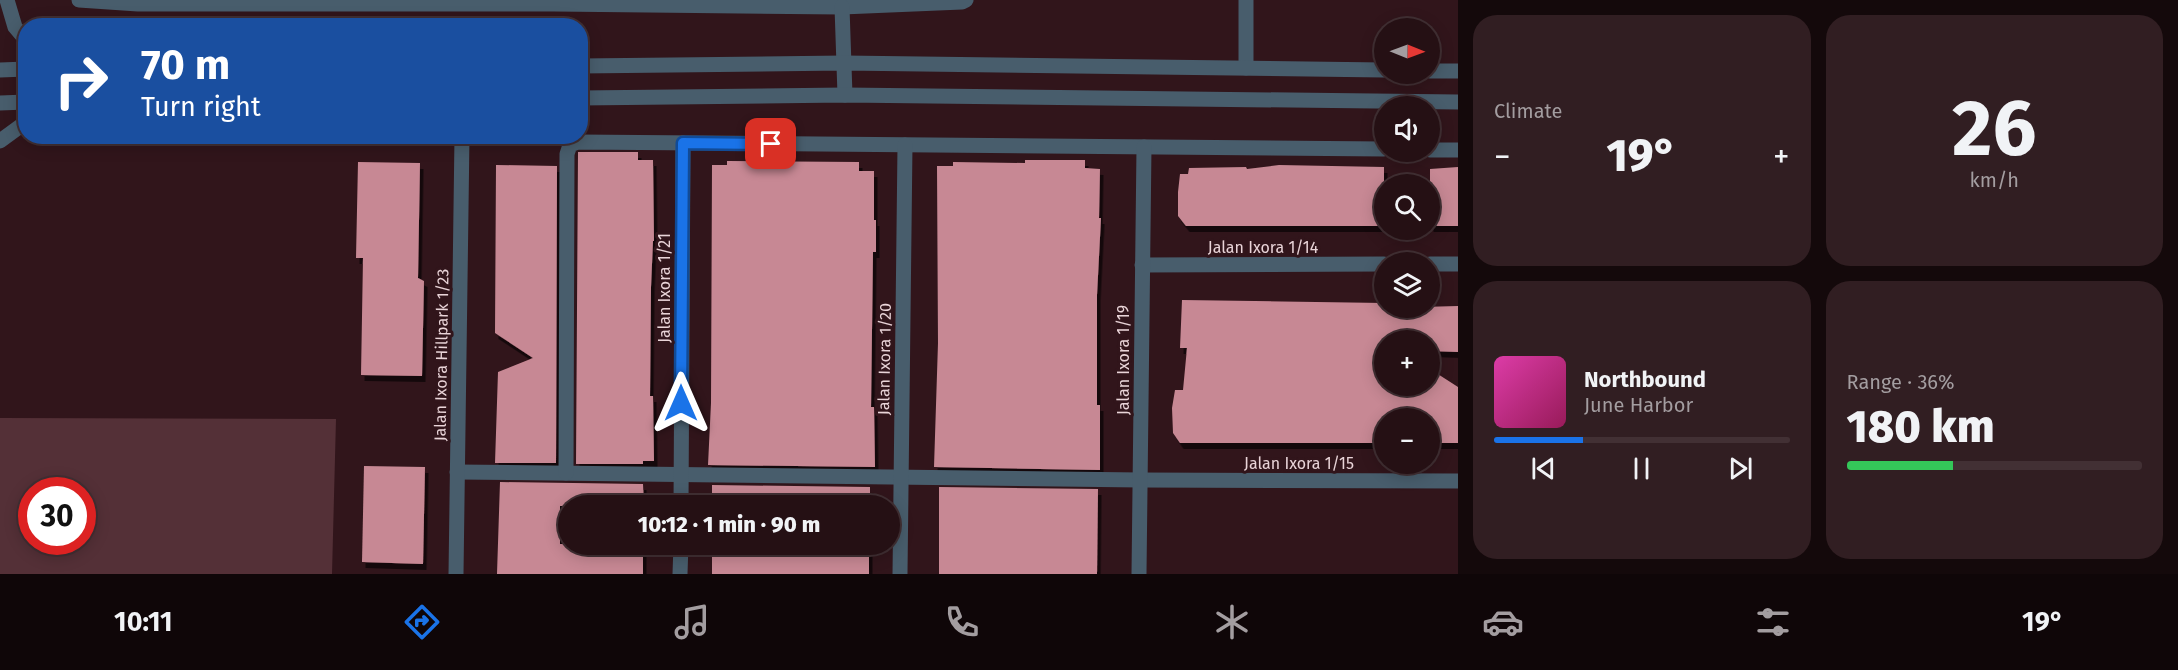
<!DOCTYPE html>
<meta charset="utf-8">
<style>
:root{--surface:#251014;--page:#311e22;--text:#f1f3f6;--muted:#a39da0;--line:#423034;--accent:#1a73e8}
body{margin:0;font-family:"Fira Sans",sans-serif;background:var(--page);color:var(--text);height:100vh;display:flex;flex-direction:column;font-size:22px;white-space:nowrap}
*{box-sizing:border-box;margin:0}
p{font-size:20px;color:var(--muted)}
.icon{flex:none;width:33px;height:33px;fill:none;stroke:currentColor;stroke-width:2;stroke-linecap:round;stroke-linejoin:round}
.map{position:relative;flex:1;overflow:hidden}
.drawer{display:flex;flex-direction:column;gap:15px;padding:15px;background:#14090b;width:720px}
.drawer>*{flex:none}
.hud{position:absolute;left:18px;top:18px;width:570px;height:126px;border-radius:24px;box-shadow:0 3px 15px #0003,0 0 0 2px var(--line);background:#1a4fa0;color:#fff;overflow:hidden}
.needle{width:39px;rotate:91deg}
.buttons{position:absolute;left:1374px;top:18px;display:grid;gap:12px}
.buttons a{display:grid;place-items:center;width:66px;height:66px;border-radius:50%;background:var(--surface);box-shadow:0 3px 15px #0003,0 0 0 2px var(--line);font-size:30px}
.speed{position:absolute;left:18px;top:477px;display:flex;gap:12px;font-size:30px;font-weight:700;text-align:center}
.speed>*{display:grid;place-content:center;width:78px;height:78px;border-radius:50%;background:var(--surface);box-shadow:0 3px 15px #0003,0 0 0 2px var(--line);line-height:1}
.speed .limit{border:9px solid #d22;background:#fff;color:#111}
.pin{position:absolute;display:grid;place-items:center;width:51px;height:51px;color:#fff;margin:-26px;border-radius:12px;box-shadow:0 3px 9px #0006}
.me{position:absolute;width:66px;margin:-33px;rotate:0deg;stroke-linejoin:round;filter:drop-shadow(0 0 4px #0008)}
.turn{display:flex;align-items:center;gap:21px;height:126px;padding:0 24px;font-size:27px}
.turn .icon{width:78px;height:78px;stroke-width:2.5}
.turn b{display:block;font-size:42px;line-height:51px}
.big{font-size:45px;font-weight:800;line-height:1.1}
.drawer .widget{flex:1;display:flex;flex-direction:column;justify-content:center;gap:9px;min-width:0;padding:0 21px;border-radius:24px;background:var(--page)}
.drawer .dial{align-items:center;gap:0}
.dial b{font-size:78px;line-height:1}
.song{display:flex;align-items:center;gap:18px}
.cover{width:72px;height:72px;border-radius:9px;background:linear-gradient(135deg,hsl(320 70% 55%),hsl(330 70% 35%))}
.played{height:6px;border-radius:3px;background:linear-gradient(90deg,var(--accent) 30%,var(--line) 30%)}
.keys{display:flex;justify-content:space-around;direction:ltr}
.heat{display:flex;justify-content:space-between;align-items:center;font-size:33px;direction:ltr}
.charge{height:9px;border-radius:4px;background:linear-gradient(90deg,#34c759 36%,var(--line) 0)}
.drawer .tiles{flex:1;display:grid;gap:15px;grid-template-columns:repeat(2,1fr)}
.trip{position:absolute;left:558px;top:495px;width:342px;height:60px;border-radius:30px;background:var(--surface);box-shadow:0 3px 15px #0003,0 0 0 2px var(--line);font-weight:800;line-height:60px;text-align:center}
.dock{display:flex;height:96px;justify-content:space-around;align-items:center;background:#0f0608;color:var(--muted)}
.dock .icon{width:42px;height:42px}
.dock .on{color:var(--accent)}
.dock b{font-size:27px;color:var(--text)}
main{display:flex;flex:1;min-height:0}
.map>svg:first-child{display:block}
.green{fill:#543037;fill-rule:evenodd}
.building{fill:#c78894;filter:url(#shadow)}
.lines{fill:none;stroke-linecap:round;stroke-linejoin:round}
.minor{stroke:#485d6c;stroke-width:15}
.route-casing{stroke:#114b97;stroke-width:15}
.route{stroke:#1a73e8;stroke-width:10}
.labels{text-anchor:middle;stroke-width:6;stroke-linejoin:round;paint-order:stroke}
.street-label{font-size:16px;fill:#e9d4d8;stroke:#31151b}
</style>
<main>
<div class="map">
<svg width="1458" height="574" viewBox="0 0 1458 574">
<defs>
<filter id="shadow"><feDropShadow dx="3.5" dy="6" stdDeviation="0" flood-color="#0009"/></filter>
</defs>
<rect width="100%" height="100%" fill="#31151b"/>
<path class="green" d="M0,418L336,419L332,574H0ZM82,490V542H32V490Z"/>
<g class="building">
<polygon points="578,152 638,152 638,160 653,160 654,241 653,241 651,287 650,396 653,396 654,461 643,461 643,464 576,464"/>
<polygon points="1025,160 1085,160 1085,168 1100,169 1099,218 1101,218 1097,295 1097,405 1100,405 1100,470 934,467 938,343 937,166 953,166 953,162 1025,163"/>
<polygon points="727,161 859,162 859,171 874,171 874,220 876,220 876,252 873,252 871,407 874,407 875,467 708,465 711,403 712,165 727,165"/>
<polygon points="358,162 420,163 418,278 424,281 422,376 361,375 363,258 356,258"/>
<polygon points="496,165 557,166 556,463 495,463 498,372 533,358 495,333"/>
<polygon points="1279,165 1384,167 1384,226 1186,226 1178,216 1178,192 1180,174 1188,174 1189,168 1246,167 1247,169"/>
<polygon points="1458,167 1458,226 1430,226 1430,169"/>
<polygon points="1182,300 1384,303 1384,308 1458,306 1458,352 1430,351 1430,340 1384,340 1384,386 1430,386 1430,369 1458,387 1458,443 1430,443 1430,418 1384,418 1384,443 1180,443 1173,433 1172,408 1175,390 1183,390 1187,348 1180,348"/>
<polygon points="364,466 425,467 423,564 362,562"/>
<polygon points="500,482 643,484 644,506 560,506 560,544 643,544 643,574 497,574"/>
<polygon points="712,485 870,487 870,506 712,506"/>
<polygon points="939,487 1098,489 1097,574 939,574"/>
<rect x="712" y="544" width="157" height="30"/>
</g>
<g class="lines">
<g class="minor">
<polyline points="7,0 15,27 26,40"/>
<polyline points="79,0 138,4 554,4 842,7 962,2 966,0"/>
<polyline points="1246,0 1246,68"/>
<polyline points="842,7 845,95"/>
<polyline points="580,66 844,63 1384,70"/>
<polyline points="0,70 26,69"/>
<polyline points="1430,71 1458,71"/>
<polyline points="580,98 845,95 1458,102"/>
<polyline points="0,103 26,102"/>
<polyline points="0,141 26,122"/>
<polyline points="1430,150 1458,150"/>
<polyline points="1430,264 1458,264"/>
<polyline points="1142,265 1384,264"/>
<polyline points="457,472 1141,480 1458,481"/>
<polyline points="566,473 567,154 570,145 578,142 1384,149"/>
<polyline points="681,506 683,143"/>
<polyline points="456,574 462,136"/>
<polyline points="680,574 681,544"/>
<polyline points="900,574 905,145"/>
<polyline points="1139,574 1144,147"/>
</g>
</g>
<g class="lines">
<g class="route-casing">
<polyline id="route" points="681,403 683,143 771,144"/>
</g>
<use href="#route" class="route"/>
</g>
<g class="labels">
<g class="street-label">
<text x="1263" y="253">Jalan Ixora 1/14</text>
<text transform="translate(664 288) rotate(-90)" y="6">Jalan Ixora 1/21</text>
<text transform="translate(441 355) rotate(-89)" y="6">Jalan Ixora Hillpark 1/23</text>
<text transform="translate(884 359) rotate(-89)" y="6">Jalan Ixora 1/20</text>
<text transform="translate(1123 360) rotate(-90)" y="6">Jalan Ixora 1/19</text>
<text x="1299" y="469">Jalan Ixora 1/15</text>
</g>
</g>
</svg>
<div class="buttons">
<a><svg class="needle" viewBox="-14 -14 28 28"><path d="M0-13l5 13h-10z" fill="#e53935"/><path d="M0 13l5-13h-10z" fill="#a39da0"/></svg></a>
<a><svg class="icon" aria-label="sound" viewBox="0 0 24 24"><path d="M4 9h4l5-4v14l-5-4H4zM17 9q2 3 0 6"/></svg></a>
<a><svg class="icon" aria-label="search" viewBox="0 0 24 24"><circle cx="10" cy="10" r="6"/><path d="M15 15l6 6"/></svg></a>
<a><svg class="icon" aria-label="layers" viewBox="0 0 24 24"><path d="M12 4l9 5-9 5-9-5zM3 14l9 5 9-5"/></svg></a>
<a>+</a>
<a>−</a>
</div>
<div class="speed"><div class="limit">30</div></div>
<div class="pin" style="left:771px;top:144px;background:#d93025"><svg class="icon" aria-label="arrive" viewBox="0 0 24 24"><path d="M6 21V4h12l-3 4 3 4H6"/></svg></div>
<svg class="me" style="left:681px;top:403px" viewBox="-20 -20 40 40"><path d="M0-17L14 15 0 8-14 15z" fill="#1a73e8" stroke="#fff" stroke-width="4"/></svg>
<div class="trip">10:12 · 1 min · 90 m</div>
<div class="hud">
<div class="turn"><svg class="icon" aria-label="right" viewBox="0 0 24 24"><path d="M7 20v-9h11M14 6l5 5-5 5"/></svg><div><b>70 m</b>Turn right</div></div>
</div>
</div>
<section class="drawer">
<div class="tiles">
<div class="widget"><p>Climate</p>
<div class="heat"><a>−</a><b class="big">19°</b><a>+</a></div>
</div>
<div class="widget dial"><b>26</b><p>km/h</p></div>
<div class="widget">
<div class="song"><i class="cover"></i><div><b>Northbound</b><p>June Harbor</p></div></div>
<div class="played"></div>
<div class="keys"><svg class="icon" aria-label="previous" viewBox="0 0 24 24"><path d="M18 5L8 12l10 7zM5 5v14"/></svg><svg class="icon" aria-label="pause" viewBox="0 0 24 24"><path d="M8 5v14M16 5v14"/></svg><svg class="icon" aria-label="next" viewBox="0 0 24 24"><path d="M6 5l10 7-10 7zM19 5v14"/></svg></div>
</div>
<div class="widget"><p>Range · 36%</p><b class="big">180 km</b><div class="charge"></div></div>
</div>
</section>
</main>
<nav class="dock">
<b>10:11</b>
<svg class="icon on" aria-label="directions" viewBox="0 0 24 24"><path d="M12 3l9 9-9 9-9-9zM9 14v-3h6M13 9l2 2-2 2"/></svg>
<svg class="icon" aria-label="music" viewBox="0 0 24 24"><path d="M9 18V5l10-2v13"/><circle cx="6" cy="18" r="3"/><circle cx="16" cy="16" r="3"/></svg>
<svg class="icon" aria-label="phone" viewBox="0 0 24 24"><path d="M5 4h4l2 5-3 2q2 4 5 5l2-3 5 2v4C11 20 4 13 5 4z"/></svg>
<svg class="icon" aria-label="climate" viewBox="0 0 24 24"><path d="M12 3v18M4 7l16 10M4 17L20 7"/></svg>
<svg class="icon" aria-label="car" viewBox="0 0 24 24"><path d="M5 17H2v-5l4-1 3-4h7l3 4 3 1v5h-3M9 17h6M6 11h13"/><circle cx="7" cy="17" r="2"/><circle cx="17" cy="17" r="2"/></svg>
<svg class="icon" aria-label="filters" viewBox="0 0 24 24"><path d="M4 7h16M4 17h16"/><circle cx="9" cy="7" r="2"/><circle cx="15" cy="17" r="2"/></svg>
<b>19°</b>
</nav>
